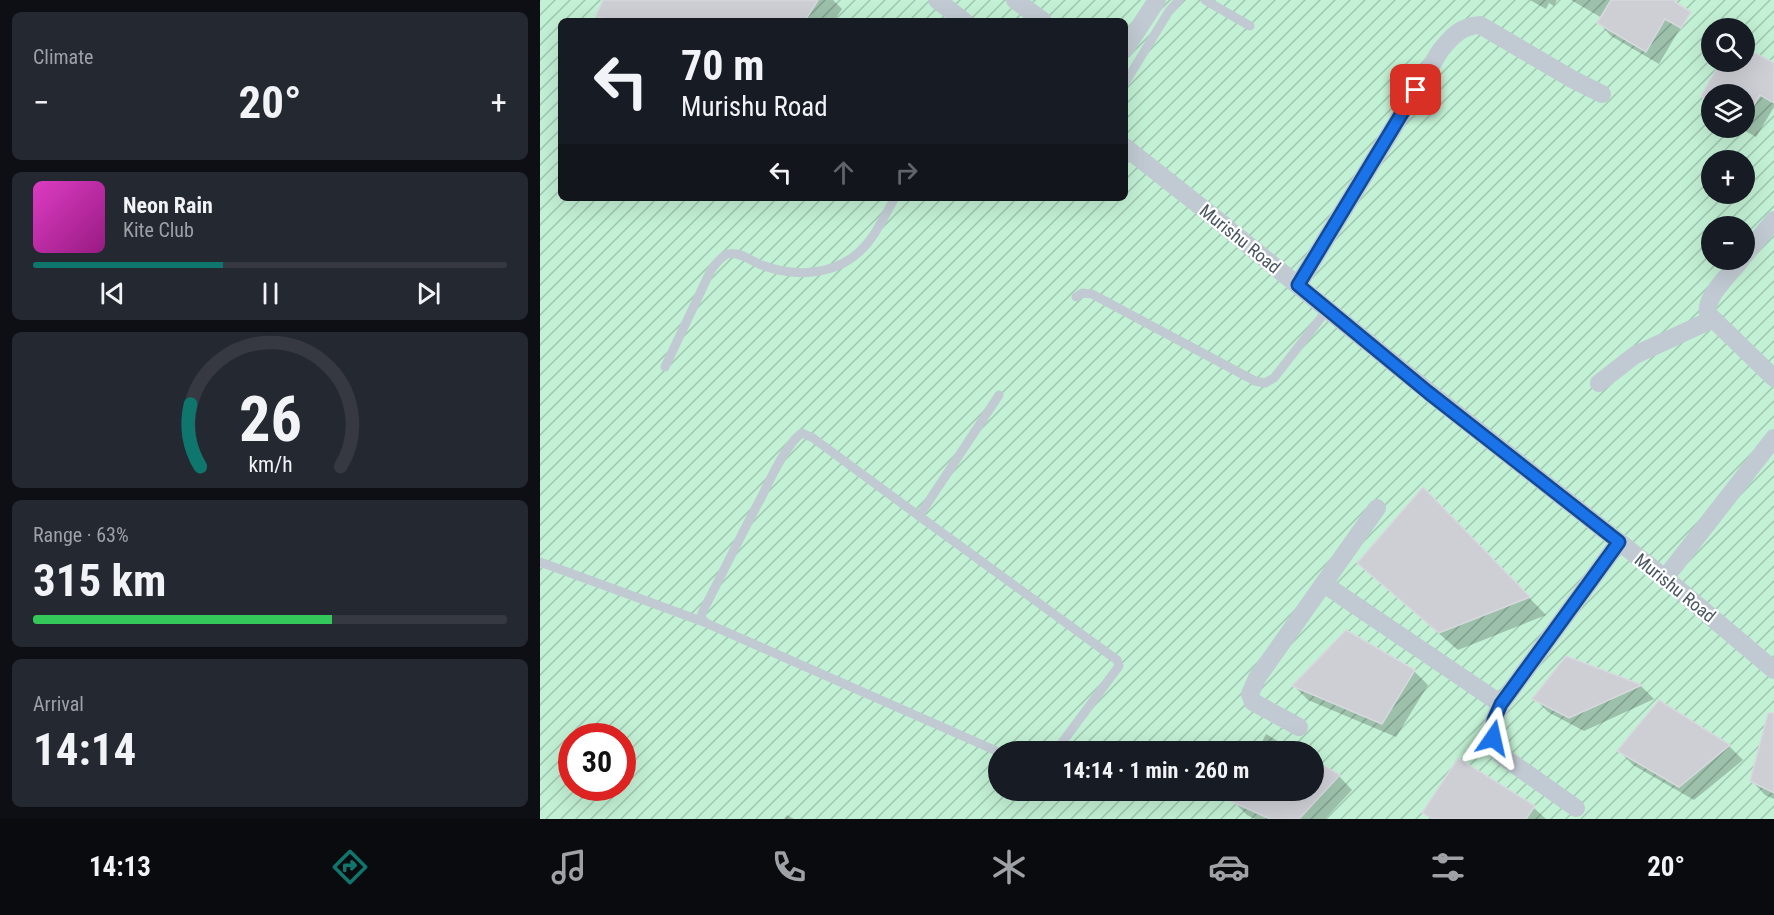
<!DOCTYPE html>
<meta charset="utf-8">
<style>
:root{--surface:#171b24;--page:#242831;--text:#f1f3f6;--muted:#9ea1a6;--line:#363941;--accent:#0f766e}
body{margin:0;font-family:"Roboto Condensed",sans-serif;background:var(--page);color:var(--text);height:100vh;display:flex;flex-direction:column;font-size:22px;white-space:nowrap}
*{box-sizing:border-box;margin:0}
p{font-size:20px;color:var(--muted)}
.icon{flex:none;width:33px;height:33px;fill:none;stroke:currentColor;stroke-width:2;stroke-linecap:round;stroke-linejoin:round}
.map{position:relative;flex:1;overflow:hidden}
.side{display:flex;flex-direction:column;gap:12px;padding:12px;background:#0d0f14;width:540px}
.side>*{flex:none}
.guide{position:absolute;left:18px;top:18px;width:570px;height:183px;border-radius:9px;box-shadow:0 6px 24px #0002;background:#171b24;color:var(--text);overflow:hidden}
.buttons{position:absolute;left:1161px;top:18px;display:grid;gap:12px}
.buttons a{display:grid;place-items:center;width:54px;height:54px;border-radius:50%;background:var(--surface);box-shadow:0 6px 24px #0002;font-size:30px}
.speed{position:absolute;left:18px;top:723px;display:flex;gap:12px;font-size:30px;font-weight:700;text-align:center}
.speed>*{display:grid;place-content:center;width:78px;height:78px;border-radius:50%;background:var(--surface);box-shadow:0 6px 24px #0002;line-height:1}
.speed .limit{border:9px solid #d22;background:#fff;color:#111}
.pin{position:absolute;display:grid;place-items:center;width:51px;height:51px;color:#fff;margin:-26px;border-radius:12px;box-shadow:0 3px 9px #0006}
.me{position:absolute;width:66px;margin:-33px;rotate:11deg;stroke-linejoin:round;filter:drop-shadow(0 0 4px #0008)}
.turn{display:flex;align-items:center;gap:21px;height:126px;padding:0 24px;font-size:27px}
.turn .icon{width:78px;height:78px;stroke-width:2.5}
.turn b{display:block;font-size:42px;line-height:51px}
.lanes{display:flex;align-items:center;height:57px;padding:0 24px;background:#0003;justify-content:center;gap:30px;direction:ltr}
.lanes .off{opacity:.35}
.big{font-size:45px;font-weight:700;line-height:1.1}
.side .widget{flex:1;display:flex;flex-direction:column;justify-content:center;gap:9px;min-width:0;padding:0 21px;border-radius:9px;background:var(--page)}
.side .dial{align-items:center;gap:0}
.dial svg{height:156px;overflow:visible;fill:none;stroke:var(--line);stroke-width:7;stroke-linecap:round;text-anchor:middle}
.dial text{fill:var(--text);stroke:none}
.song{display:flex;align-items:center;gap:18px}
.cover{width:72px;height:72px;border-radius:9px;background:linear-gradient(135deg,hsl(310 70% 55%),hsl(310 70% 35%))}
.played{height:6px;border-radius:3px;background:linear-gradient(90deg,var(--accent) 40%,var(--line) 40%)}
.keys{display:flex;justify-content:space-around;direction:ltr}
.heat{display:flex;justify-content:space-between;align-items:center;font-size:33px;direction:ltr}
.charge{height:9px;border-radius:4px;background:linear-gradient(90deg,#34c759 63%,var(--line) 0)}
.trip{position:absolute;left:448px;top:741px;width:336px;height:60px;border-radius:30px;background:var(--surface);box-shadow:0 6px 24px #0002;font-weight:700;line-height:60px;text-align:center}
.menu{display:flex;height:96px;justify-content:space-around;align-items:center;background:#090b0e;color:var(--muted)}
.menu .icon{width:42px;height:42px}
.menu .active{color:var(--accent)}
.menu b{font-size:27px;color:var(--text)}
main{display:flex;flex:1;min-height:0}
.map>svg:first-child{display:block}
.garden{fill:url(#garden-furrows);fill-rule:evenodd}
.shadow{fill:#0003}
.building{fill:#cdcfd5;stroke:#d7d9de;stroke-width:1.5}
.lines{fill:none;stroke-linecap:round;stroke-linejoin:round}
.lane{stroke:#c1cad2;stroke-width:9}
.street{stroke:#c1cad2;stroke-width:18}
.route-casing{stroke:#114b97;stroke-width:15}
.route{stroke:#1a73e8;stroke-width:10}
.labels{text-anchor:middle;stroke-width:4.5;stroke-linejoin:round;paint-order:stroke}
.street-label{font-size:18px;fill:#4a5661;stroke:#fff}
</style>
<main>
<section class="side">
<div class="widget"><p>Climate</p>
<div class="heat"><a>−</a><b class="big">20°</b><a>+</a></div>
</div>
<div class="widget">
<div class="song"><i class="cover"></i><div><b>Neon Rain</b><p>Kite Club</p></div></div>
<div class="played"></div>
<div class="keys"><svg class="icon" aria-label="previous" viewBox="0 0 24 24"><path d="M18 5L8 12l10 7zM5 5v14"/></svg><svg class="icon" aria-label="pause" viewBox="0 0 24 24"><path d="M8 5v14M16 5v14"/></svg><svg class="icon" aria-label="next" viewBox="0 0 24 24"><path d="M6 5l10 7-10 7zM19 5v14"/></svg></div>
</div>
<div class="widget dial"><svg viewBox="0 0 100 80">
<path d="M14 69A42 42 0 1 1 86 69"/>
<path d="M14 69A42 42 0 0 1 9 37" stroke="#0f766e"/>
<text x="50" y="56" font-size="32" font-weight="700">26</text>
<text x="50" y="72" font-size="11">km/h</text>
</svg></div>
<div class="widget"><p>Range · 63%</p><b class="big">315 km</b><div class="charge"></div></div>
<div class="widget"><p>Arrival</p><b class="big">14:14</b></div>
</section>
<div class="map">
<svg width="1234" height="819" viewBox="0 0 1234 819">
<defs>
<pattern id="garden-furrows" width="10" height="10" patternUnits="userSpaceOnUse" patternTransform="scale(1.5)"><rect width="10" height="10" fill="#c3f1d5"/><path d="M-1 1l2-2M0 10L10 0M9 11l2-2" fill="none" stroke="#a0c6b0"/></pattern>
</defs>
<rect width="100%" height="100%" fill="#f5f3f3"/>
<path class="garden" d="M0,0H1234V819H0ZM21,21H585V198H21ZM1172,28H1204V62H1172ZM1172,94H1204V128H1172ZM1172,160H1204V194H1172ZM1172,226H1204V260H1172ZM32,736H82V788H32ZM459,752H774V790H459Z"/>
<g class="shadow">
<polygon points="65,0 293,0 302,9 294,21 63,21 58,16"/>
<polygon points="990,0 1017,0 1014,6 1009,3 1006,9"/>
<polygon points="1031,0 1119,0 1145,20 1119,64 1071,36 1059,23 1062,18"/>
<polygon points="1205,49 1234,65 1234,107 1216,137 1200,128 1204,128 1204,94 1172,94 1172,105 1163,96 1191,72 1197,62 1204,62"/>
<polygon points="883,489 1006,615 918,650 837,580 819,563"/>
<polygon points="1026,658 1101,686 1114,699 1044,731 1008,712 994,698"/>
<polygon points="874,671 888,685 856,737 768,700 754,686"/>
<polygon points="1119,702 1189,746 1203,760 1154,800 1093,765 1079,751"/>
<polygon points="1229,714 1234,717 1234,799 1225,795 1212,781"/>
<polygon points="726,734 756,752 717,752"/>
<polygon points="919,760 994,808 1006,819 890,819 884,812"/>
<polygon points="774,762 799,776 812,790 785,819 715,819 707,815 693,801 774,790"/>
<polygon points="247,815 254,819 244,819"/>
</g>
<g class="building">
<polygon points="63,0 278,0 265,21 70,21 56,16"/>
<polygon points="1071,0 1137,0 1135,2 1151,12 1141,28 1125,19 1106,52 1057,23"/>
<polygon points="1204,47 1234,63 1234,103 1220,95 1204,121 1204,94 1172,94 1172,103 1161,96 1180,63 1190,70 1195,62 1204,62"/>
<polygon points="883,487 990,597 899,633 817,563"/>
<polygon points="806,630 875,670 842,724 752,686"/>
<polygon points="1026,656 1102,685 1029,718 992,699"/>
<polygon points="1119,700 1190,745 1139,787 1077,751"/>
<polygon points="1228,713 1234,713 1234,793 1210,781"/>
<polygon points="918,758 995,806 986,819 893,819 882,813"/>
<polygon points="774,760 800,775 759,819 730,819 666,790 774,790"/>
</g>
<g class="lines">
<g class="lane">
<polyline points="665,0 710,26"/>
<polyline points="585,83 629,11 639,0"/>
<polyline points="536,297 542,293 552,294 715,381 725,383 734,378 787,310"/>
<path d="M125,367L171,270C175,265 181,256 188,254C198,251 210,260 219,264C251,277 292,277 319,252C335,238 344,216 355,198"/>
<path d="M459,395L379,516L273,438L262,433C247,443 230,479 222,496C201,535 182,574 162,613L161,618L166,623L459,752"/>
<polyline points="379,516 577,660 579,666 515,752"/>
<polyline points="0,562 164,622"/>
</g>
<g class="street">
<polyline points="397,0 424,21"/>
<polyline points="475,0 503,21"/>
<polyline points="585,49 617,0"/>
<polyline points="585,147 670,214 889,392 1125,578 1234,670"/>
<polyline points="1204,256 1234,220"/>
<path d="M1201,260C1191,273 1164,297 1168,314L1234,378"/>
<path d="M758,285L900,51C912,36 921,26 940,25L1032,79L1062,94"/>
<polyline points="1059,383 1095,355 1171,320"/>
<polyline points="1125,578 1234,438"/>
<polyline points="784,584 961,704"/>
<polyline points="759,727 713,702 710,694 717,678 837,508"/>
<polyline points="1036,808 961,755 953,738 954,721 961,704 1079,542"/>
</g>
</g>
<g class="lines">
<g class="route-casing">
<polyline id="route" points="876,90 758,285 889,393 1079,542 961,704 954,720 953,738"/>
</g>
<use href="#route" class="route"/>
</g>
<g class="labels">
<g class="street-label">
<text transform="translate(700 239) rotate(39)" y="6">Murishu Road</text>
<text transform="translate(1135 588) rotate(39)" y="6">Murishu Road</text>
</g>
</g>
</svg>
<div class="buttons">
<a><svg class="icon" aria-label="search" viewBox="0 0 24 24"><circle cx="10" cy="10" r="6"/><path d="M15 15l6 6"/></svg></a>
<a><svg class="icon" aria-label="layers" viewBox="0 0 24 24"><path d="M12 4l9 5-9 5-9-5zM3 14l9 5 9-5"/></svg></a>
<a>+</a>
<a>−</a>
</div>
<div class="speed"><div class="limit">30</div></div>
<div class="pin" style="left:876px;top:90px;background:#d93025"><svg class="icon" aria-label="arrive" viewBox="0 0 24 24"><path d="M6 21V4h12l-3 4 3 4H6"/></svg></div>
<svg class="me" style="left:953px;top:738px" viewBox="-20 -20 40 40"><path d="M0-17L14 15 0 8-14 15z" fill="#1a73e8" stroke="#fff" stroke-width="4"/></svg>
<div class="trip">14:14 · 1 min · 260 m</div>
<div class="guide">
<div class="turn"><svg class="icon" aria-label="left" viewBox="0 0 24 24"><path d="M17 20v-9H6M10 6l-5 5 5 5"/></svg><div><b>70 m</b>Murishu Road</div></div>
<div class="lanes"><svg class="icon" aria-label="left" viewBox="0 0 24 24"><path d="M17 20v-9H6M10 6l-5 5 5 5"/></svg><svg class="icon off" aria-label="ahead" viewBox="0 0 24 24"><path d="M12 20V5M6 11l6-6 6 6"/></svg><svg class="icon off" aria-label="right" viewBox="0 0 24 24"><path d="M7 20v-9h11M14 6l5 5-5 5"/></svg></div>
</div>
</div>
</main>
<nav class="menu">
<b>14:13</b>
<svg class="icon active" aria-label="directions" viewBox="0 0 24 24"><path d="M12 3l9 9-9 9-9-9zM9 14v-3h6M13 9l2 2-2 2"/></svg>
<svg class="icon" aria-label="music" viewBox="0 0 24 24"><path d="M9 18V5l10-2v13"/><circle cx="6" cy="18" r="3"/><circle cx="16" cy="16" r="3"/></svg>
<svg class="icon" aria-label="phone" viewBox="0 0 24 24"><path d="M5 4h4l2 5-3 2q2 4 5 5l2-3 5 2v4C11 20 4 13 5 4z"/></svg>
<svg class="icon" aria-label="climate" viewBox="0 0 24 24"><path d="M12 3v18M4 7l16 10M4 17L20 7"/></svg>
<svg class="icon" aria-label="car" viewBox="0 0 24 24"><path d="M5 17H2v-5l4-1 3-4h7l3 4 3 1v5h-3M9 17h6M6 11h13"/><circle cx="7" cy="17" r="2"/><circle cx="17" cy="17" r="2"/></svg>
<svg class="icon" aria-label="filters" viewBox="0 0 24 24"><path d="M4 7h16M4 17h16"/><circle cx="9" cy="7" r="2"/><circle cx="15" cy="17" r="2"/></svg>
<b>20°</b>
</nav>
